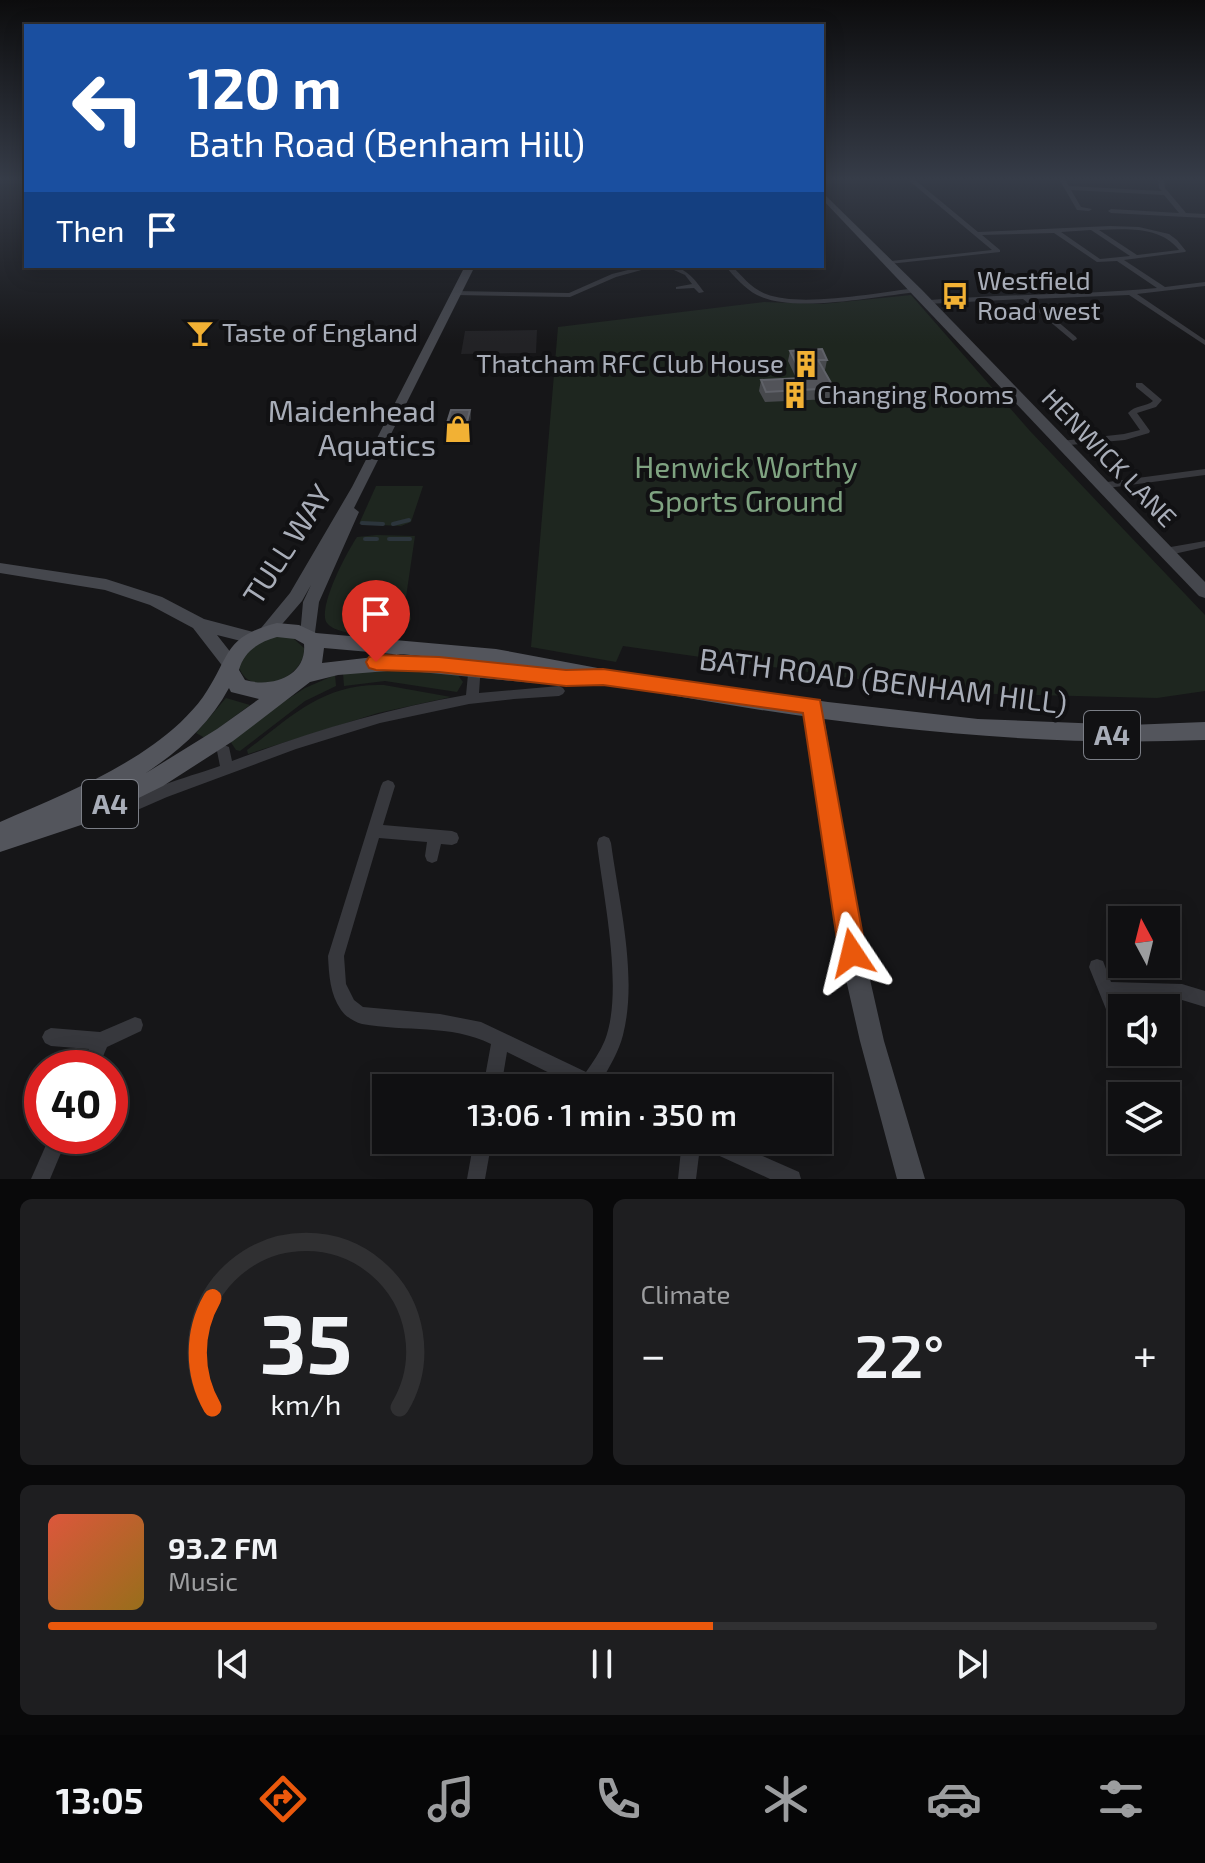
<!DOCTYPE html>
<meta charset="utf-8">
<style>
:root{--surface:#101012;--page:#1e1e20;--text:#f1f3f6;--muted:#9c9d9f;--line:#303032;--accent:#ea580c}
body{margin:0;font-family:"Exo 2",sans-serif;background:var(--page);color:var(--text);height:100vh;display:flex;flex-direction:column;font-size:30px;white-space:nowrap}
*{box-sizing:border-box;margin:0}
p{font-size:26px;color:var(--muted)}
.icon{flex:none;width:44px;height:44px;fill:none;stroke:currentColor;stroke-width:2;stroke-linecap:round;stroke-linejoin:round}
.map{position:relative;height:1179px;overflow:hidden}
.drawer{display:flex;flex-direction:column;gap:20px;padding:20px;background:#09090a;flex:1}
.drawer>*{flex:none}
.top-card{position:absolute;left:24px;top:24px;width:800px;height:244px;border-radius:0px;box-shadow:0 4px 20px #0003,0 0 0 2px var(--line);background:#1a4fa0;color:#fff;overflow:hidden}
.needle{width:52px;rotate:353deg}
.tools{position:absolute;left:1108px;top:906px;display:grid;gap:16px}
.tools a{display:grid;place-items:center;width:72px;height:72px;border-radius:0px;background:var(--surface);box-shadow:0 4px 20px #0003,0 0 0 2px var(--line);font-size:40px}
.speed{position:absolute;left:24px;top:1050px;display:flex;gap:16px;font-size:40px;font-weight:700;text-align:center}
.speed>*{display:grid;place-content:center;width:104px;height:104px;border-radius:50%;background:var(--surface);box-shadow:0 4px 20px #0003,0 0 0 2px var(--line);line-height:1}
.speed .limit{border:12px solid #d22;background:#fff;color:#111}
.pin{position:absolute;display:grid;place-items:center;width:68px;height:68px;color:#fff;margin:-82px -34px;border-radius:50% 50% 50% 0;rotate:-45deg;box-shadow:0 0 8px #0007}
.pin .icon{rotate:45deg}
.me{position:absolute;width:88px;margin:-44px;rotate:350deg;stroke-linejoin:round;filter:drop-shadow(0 0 6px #0008)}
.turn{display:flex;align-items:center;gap:28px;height:168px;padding:0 32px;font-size:36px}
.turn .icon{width:104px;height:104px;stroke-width:2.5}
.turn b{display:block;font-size:56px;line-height:68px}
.then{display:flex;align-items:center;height:76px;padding:0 32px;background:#0003;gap:16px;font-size:30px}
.big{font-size:60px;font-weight:600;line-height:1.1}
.drawer .tile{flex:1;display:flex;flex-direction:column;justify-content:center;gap:12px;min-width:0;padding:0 28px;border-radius:12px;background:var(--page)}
.drawer .dial{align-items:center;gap:0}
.dial svg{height:208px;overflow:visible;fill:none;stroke:var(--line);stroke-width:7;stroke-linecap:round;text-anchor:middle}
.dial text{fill:var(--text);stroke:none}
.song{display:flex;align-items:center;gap:24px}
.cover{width:96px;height:96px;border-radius:12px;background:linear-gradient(135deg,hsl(10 70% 55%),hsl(40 70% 35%))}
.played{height:8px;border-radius:4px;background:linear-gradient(90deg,var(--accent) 60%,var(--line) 60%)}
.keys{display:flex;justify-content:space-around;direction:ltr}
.heat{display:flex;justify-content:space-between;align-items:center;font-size:44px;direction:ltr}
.drawer .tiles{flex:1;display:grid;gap:20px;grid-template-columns:1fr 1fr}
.tile:last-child{grid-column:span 2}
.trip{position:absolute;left:372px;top:1074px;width:460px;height:80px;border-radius:0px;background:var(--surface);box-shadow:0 4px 20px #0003,0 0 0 2px var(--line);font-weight:600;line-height:80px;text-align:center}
.tabs{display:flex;height:128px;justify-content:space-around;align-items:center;background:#060607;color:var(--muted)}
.tabs .icon{width:56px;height:56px}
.tabs .on{color:var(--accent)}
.tabs b{font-size:36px;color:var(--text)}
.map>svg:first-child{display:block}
.built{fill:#222225}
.green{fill:#1e261f}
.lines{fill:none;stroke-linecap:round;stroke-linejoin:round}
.stream{stroke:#2c353c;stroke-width:4}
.street{fill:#37383d;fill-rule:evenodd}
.secondary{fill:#45474d;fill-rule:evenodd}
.primary{fill:#53555c;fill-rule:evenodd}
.wall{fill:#47494d}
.shaded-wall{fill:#2f3033}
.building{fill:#525359;stroke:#5f6168;stroke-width:2}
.route{fill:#ea580c;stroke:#983908;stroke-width:2}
.labels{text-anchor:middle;stroke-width:8;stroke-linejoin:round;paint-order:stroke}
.far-poi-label{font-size:26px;fill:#a8adb8;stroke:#111113;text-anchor:start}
.far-street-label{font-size:26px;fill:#a8adb8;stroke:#111113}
.shield{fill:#111113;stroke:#7b7e86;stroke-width:2}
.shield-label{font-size:28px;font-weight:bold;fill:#a8adb8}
.poi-label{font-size:30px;fill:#a8adb8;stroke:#111113;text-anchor:end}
.park-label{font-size:30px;fill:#7fa381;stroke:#111113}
.street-label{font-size:30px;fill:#a8adb8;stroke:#111113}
</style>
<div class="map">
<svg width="1205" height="1179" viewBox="0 0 1205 1179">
<rect width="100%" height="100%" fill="#161618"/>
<polygon class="built" points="537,330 536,353 461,354 465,331"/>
<g class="green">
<polygon points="911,295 1030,431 1205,615 1205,691 1157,698 956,693 623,646 616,662 531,647 558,327 764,302 822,304"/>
<polygon points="376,486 423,486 411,522 401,526 359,524"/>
<path d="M377,535L415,536L406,597L411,619C407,626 401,633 393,634C380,637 335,635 327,623C317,608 347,552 357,537Z"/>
<path d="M283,636L293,638L304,648C306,679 249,700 239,667C243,647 264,638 283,636Z"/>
<polygon points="399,668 457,674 463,682 457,692 385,681 344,686 343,673"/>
<polygon points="335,675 336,686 305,701 240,751 236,750 228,738 305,688"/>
<path d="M384,685L451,697L378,713L248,754L247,750C292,716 323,683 384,685Z"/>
<polygon points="226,698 250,705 205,738 196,733"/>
</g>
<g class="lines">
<g class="stream">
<polyline points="362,523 383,524"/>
<polyline points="393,524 409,520"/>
<polyline points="365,539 377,539"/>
<polyline points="389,539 410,539"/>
</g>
<g class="street">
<path d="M907,179H914L978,232L1110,226L1139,227L1169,234L1177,240L1186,251L1185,252L1124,260L1165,287L1205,282V286L1137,294L1205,340V345L1129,295L1031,299L1076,337L1077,339L1073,341L1023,299L927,304V300H930C1006,294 1083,295 1157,288L1117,261L1097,262L1054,233L982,235L1000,250V252L889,264V262L891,261L992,250ZM1091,230L1130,256L1100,259L1061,232ZM1099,230C1127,229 1160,226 1179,250L1137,255Z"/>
<polygon points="1059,179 1065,179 1069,186 1162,191 1159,188 1158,179 1164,179 1165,188 1186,213 1205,214 1205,218 1111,213 1108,211 1111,209 1179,213 1164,195 1071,190 1081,207 1092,209 1089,211 1077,210"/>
<polygon points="644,266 656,266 616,277 570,297 455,295 452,293 455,291 569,293 612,274"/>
<path d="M665,266C685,266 693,277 704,292L699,293L694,288L676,289V287L692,284L685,275Z"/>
<path d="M725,266H732C742,276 752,289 766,294C801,308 879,292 918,288L921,290L918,292C877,296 793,314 757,295C745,289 734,276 725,266Z"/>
<path d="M1136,383H1142L1162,400L1156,407L1137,413L1150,431L1149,433L1125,440L1058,446L1056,444L1061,441L1124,434L1140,430L1128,413C1135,405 1146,407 1153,401L1136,387Z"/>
<polygon points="1205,469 1205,475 1100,489 1095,486 1100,483"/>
<polygon points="1205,541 1205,547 1165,556 1160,552 1165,548"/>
<path d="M475,659L479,661L481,664L479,693L559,686L563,688L565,691L563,694L559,696L514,699L469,704L380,723L296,749L167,797L135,811L130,809L128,805C139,789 199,774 220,766L217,751L219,747L224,745L229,747L232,761C309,732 386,709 466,695L469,664L471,661Z"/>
<path d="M388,780L393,782L395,786L383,825L452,831L457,833L459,838L457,843L452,845L441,844L437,861L432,863L427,861L425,856L427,842L379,838L344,956L346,984L354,1000L363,1007L440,1014L481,1022L586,1072C593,1062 600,1052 605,1040C624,990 603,896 597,843L599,838L604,836L609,838L611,843C619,903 638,976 623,1035C619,1051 610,1066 602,1080L605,1082L608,1088H580L507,1052L501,1088H483L491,1044C451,1024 405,1032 362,1024C354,1022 345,1016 341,1010C330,994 329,975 328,956L381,786L383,782Z"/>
<polygon points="1097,959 1103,961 1111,982 1182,984 1205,991 1205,1007 1182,1000 1118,999 1122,1008 1122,1031 1114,1029 1089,967 1091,961"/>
<polygon points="135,1017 141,1019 143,1025 141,1031 107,1047 98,1068 80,1068 89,1049 51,1046 45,1043 42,1037 45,1031 51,1028 100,1032"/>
<polygon points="50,1136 68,1136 50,1179 31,1179"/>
<polygon points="474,1140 492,1140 485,1179 467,1179"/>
<polygon points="682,1140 726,1140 799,1172 801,1179 770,1179 700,1147 696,1179 678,1179"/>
</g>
<g class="secondary">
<polygon points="822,192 922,290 1205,582 1205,598 1199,596 1151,546 822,199"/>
<polygon points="465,266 475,266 354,508 359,512 319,602 314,640 302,640 300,636 303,602 311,585 302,601 271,637 261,638 259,642 253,644 217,635 239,663 236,668 224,668 193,628 150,605 105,590 0,573 0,563 106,579 162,597 204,619 257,633 290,593 352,487"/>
<polygon points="813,699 819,701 822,706 864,953 884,1041 925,1179 897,1179 860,1041 840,953 804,706 807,701"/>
</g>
<path class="primary" d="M277,623L299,625L316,633L496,649L603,669L828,702L978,719L1129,725L1205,722V740C982,749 760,714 542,671L544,675L541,680L534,683L400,670L338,675L310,682L233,741L163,786L90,822L0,852V822C52,799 107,778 154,744C172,731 190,715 203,697C231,657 222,637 277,623ZM277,637L295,639L304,644C307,676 272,688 245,680L239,670C244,651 259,642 277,637ZM324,648L495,663L400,654L322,663ZM229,688L231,692L259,699L217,729L146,773C180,750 209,725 229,688Z"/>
</g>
<g class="wall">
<polygon points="790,351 827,360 825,370 823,370 834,388 831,399 765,402 759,391 761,380 796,378 788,361"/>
<polygon points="470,410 471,417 467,433 448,433 446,426"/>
</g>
<polygon class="shaded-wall" points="470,410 471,417 467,433 466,426"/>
<g class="building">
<polygon points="822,349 827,360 818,360 834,388 766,392 761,380 803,378 790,351"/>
<polygon points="451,410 470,410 466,426 446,426"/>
</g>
<linearGradient id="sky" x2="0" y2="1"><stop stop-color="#0c0c0d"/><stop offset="0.52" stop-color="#363c48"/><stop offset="1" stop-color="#363c48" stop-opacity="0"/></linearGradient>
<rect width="1205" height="344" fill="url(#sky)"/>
<polygon class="route" points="376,655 439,657 566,670 603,669 820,700 866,953 862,962 852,966 843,962 839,953 803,713 603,685 566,686 439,672 376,670 369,668 366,662 369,657"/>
<defs>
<g id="bus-bare" transform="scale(2.16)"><path d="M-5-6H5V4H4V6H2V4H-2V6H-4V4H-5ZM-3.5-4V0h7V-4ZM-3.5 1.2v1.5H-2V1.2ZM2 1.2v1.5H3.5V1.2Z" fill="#f2b134" stroke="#111113" stroke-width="2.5" paint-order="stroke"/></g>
<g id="bar-bare" transform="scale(2.16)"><path d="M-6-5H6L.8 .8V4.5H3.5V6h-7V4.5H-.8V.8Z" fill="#f2b134" stroke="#111113" stroke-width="2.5" paint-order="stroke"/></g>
<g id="building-bare" transform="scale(2.16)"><path d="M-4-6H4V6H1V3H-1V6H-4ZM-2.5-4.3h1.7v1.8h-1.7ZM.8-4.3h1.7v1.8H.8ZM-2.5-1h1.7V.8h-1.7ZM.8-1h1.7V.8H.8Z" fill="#f2b134" stroke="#111113" stroke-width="2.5" paint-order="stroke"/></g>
<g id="shop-bare" transform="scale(2.16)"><path d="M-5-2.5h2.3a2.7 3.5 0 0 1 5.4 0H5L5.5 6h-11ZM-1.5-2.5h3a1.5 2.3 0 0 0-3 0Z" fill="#f2b134" stroke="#111113" stroke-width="2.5" paint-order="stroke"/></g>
</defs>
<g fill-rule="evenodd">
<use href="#bus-bare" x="955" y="296"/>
<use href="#bar-bare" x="200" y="333"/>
<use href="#building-bare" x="806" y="364"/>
<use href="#building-bare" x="795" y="395"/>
<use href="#shop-bare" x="458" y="429"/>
</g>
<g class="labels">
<g class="far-poi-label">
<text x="977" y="290">Westfield<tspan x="977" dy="30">Road west</tspan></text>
<text x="222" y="342">Taste of England</text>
<text x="784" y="373" text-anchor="end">Thatcham RFC Club House</text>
<text x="817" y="404">Changing Rooms</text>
</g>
<g class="far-street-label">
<text transform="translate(1109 458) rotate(46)" y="9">HENWICK LANE</text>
</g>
<g class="shield">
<rect x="1084" y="711" width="56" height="48" rx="6"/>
<rect x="82" y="780" width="56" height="48" rx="6"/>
</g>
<g class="shield-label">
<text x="1112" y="745">A4</text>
<text x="110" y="814">A4</text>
</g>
<g class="poi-label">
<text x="436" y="422">Maidenhead<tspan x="436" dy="34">Aquatics</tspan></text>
</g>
<g class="park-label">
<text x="746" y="478">Henwick Worthy<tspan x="746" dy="34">Sports Ground</tspan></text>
</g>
<g class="street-label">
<text transform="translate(288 545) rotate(-57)" y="10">TULL WAY</text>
<text transform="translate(883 682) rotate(7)" y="10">BATH ROAD (BENHAM HILL)</text>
</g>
</g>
</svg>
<div class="tools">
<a><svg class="needle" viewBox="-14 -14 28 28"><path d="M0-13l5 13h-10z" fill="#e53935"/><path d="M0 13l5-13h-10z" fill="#9c9d9f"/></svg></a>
<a><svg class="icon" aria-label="sound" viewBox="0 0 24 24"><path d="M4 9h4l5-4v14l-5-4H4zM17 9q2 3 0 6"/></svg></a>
<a><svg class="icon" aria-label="layers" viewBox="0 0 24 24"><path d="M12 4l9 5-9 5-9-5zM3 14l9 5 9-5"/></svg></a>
</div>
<div class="speed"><div class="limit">40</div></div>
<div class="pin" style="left:376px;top:662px;background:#d93025"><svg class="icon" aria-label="arrive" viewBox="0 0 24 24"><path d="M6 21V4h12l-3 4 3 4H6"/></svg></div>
<svg class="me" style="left:852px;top:953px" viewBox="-20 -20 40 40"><path d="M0-17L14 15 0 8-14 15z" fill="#ea580c" stroke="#fff" stroke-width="4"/></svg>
<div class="trip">13:06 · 1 min · 350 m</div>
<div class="top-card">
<div class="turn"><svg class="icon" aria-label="left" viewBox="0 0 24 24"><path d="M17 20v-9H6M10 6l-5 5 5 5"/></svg><div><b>120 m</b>Bath Road (Benham Hill)</div></div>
<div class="then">Then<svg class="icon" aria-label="arrive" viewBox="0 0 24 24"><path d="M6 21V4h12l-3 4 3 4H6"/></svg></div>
</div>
</div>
<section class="drawer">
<div class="tiles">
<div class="tile dial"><svg viewBox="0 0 100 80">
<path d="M14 69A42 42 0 1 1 86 69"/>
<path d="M14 69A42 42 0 0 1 14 27" stroke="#ea580c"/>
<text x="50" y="56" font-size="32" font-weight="700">35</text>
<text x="50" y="72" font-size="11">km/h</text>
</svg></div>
<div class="tile"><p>Climate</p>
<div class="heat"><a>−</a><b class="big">22°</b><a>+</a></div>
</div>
<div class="tile">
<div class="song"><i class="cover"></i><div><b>93.2 FM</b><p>Music</p></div></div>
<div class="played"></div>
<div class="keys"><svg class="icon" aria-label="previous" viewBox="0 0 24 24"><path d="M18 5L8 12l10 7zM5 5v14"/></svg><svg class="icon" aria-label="pause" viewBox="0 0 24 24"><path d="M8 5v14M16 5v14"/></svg><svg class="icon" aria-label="next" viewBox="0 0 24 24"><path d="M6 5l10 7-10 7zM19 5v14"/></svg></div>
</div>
</div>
</section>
<nav class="tabs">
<b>13:05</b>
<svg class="icon on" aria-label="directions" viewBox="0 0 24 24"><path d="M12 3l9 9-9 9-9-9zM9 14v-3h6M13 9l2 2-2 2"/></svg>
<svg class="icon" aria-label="music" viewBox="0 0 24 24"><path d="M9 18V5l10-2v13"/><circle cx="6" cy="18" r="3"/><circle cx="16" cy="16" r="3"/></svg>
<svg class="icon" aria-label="phone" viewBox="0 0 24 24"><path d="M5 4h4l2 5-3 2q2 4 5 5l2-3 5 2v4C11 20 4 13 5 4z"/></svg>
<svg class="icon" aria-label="climate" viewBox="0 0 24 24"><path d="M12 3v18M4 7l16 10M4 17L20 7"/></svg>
<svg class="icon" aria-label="car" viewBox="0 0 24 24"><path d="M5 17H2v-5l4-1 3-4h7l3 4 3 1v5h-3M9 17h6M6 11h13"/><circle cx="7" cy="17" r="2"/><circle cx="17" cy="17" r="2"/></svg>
<svg class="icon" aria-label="filters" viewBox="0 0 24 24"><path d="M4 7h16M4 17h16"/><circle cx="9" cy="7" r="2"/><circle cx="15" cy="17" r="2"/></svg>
</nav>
